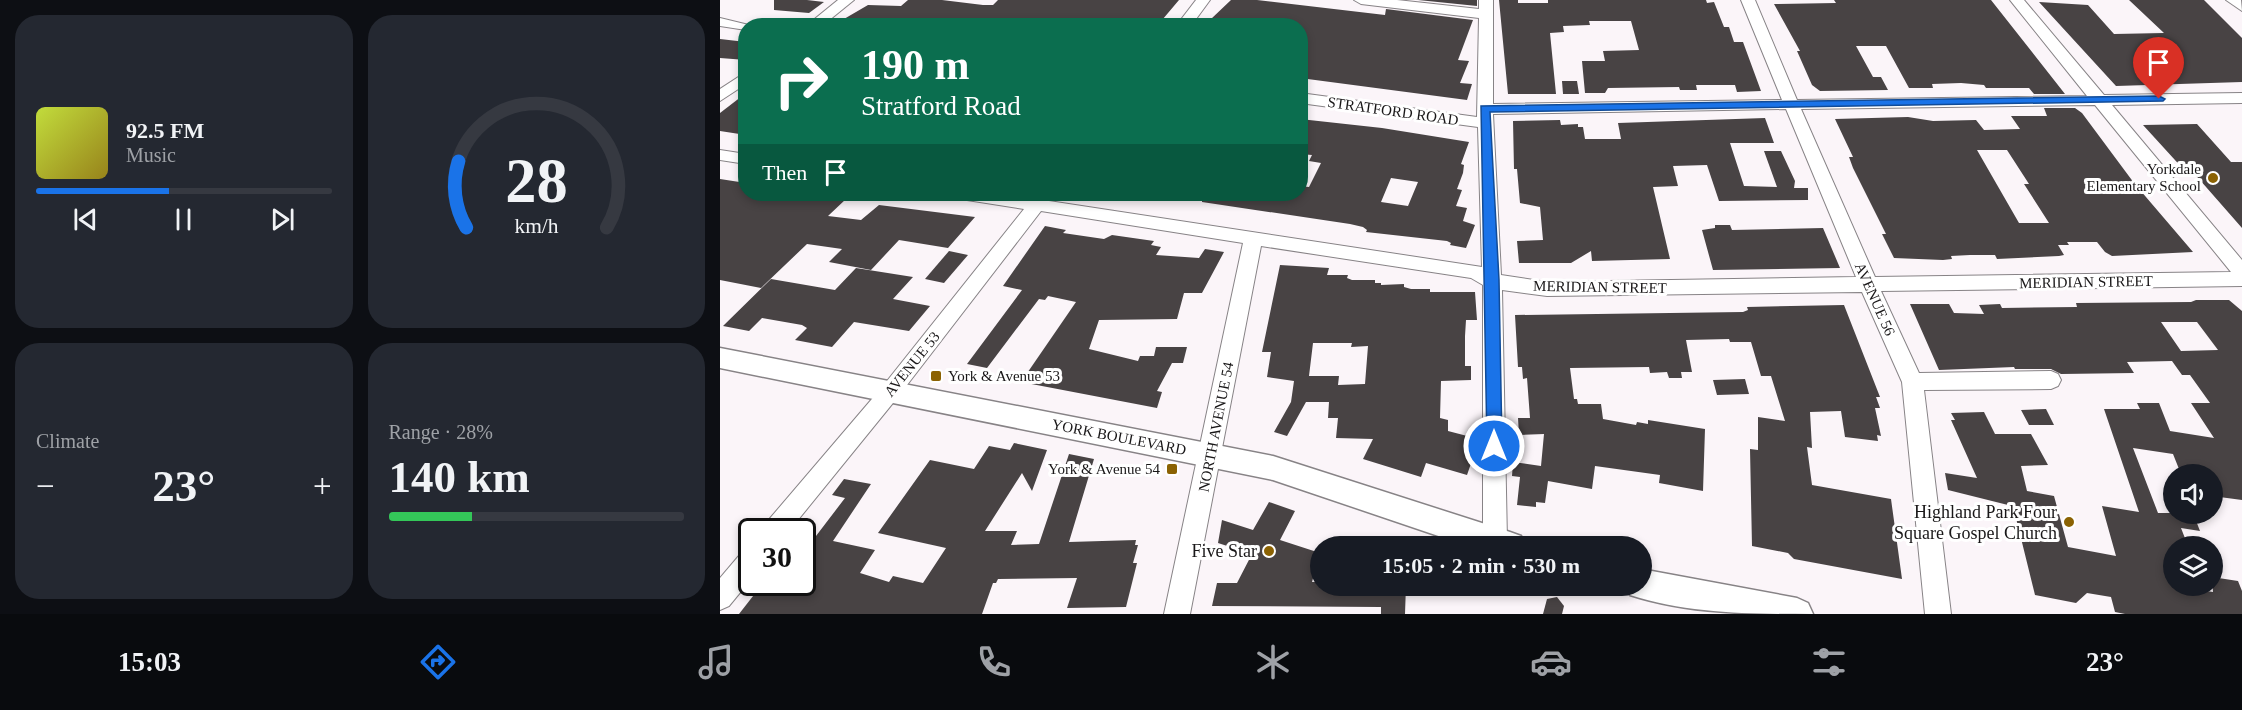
<!DOCTYPE html>
<meta charset="utf-8">
<style>
:root{--surface:#171b24;--page:#242831;--text:#f1f3f6;--muted:#9ea1a6;--line:#363941;--accent:#1a73e8}
body{margin:0;font-family:"Times New Roman",serif;background:var(--page);color:var(--text);height:100vh;display:flex;flex-direction:column;font-size:22px;white-space:nowrap}
*{box-sizing:border-box;margin:0}
p{font-size:20px;color:var(--muted)}
.icon{flex:none;width:33px;height:33px;fill:none;stroke:currentColor;stroke-width:2;stroke-linecap:round;stroke-linejoin:round}
.map{position:relative;flex:1;overflow:hidden}
.sheet{display:flex;flex-direction:column;gap:15px;padding:15px;background:#0d0f14;width:720px}
.sheet>*{flex:none}
.guide{position:absolute;left:18px;top:18px;width:570px;height:183px;border-radius:24px;box-shadow:0 3px 9px #0003;background:#0b6e4f;color:#fff;overflow:hidden}
.fabs{position:absolute;left:1443px;top:464px;display:grid;gap:12px}
.fabs a{display:grid;place-items:center;width:60px;height:60px;border-radius:50%;background:var(--surface);box-shadow:0 3px 9px #0003;font-size:30px}
.speed{position:absolute;left:18px;top:518px;display:flex;gap:12px;font-size:30px;font-weight:700;text-align:center}
.speed>*{display:grid;place-content:center;width:78px;height:78px;border-radius:50%;background:var(--surface);box-shadow:0 3px 9px #0003;line-height:1}
.speed .limit{border:3px solid #111;border-radius:9px;background:#fff;color:#111}
.pin{position:absolute;display:grid;place-items:center;width:51px;height:51px;color:#fff;margin:-62px -26px;border-radius:50% 50% 50% 0;rotate:-45deg;box-shadow:0 0 6px #0007}
.pin .icon{rotate:45deg}
.me{position:absolute;width:66px;margin:-33px;rotate:0deg;stroke-linejoin:round;filter:drop-shadow(0 0 4px #0008)}
.turn{display:flex;align-items:center;gap:21px;height:126px;padding:0 24px;font-size:27px}
.turn .icon{width:78px;height:78px;stroke-width:2.5}
.turn b{display:block;font-size:42px;line-height:51px}
.then{display:flex;align-items:center;height:57px;padding:0 24px;background:#0003;gap:12px;font-size:22px}
.big{font-size:45px;font-weight:600;line-height:1.1}
.sheet .card{flex:1;display:flex;flex-direction:column;justify-content:center;gap:9px;min-width:0;padding:0 21px;border-radius:24px;background:var(--page)}
.sheet .dial{align-items:center;gap:0}
.dial svg{height:156px;overflow:visible;fill:none;stroke:var(--line);stroke-width:7;stroke-linecap:round;text-anchor:middle}
.dial text{fill:var(--text);stroke:none}
.song{display:flex;align-items:center;gap:18px}
.cover{width:72px;height:72px;border-radius:9px;background:linear-gradient(135deg,hsl(70 70% 55%),hsl(50 70% 35%))}
.played{height:6px;border-radius:3px;background:linear-gradient(90deg,var(--accent) 45%,var(--line) 45%)}
.keys{display:flex;justify-content:space-around;direction:ltr}
.heat{display:flex;justify-content:space-between;align-items:center;font-size:33px;direction:ltr}
.charge{height:9px;border-radius:4px;background:linear-gradient(90deg,#34c759 28%,var(--line) 0)}
.sheet .tiles{flex:1;display:grid;gap:15px;grid-template-columns:repeat(2,1fr)}
.trip{position:absolute;left:590px;top:536px;width:342px;height:60px;border-radius:30px;background:var(--surface);box-shadow:0 3px 9px #0003;font-weight:600;line-height:60px;text-align:center}
.tabs{display:flex;height:96px;justify-content:space-around;align-items:center;background:#090b0e;color:var(--muted)}
.tabs .icon{width:42px;height:42px}
.tabs .on{color:var(--accent)}
.tabs b{font-size:27px;color:var(--text)}
main{display:flex;flex:1;min-height:0}
.map>svg:first-child{display:block}
.building{fill:#484344;fill-rule:evenodd}
.lines{fill:none;stroke-linecap:round;stroke-linejoin:round}
.minor-casing{stroke:#878386;stroke-width:2}
.major-casing{stroke:#878386;stroke-width:3}
.minor{fill:#fff;fill-rule:evenodd}
.major{fill:#fff;fill-rule:evenodd}
.route{fill:#1a73e8;stroke:#114b97;stroke-width:1.5}
.poi-dot{fill:#8b6203;stroke:#fff;stroke-width:2}
.labels{text-anchor:middle;stroke-width:6;stroke-linejoin:round;paint-order:stroke}
.street-label{font-size:15px;fill:#191718;stroke:#fff}
.poi-label{font-size:15px;fill:#191718;stroke:#fff;text-anchor:end}
.near-poi-label{font-size:18px;fill:#191718;stroke:#fff;text-anchor:end}
</style>
<main>
<section class="sheet">
<div class="tiles">
<div class="card">
<div class="song"><i class="cover"></i><div><b>92.5 FM</b><p>Music</p></div></div>
<div class="played"></div>
<div class="keys"><svg class="icon" aria-label="previous" viewBox="0 0 24 24"><path d="M18 5L8 12l10 7zM5 5v14"/></svg><svg class="icon" aria-label="pause" viewBox="0 0 24 24"><path d="M8 5v14M16 5v14"/></svg><svg class="icon" aria-label="next" viewBox="0 0 24 24"><path d="M6 5l10 7-10 7zM19 5v14"/></svg></div>
</div>
<div class="card dial"><svg viewBox="0 0 100 80">
<path d="M14 69A42 42 0 1 1 86 69"/>
<path d="M14 69A42 42 0 0 1 10 35" stroke="#1a73e8"/>
<text x="50" y="56" font-size="32" font-weight="700">28</text>
<text x="50" y="72" font-size="11">km/h</text>
</svg></div>
<div class="card"><p>Climate</p>
<div class="heat"><a>−</a><b class="big">23°</b><a>+</a></div>
</div>
<div class="card"><p>Range · 28%</p><b class="big">140 km</b><div class="charge"></div></div>
</div>
</section>
<div class="map">
<svg width="1522" height="614" viewBox="0 0 1522 614">
<rect width="100%" height="100%" fill="#fbf5f9"/>
<g class="building">
<polygon points="54,0 87,0 104,2 89,13 54,10"/>
<polygon points="188,0 222,0 263,5 273,5 278,0 459,0 437,26 174,26 124,19 148,5 181,6"/>
<polygon points="511,0 537,0 665,15 666,9 753,20 738,60 749,61 740,83 752,84 747,100 580,78 580,26 536,26 491,19"/>
<polygon points="698,0 757,0 757,6"/>
<polygon points="779,0 798,0 798,3 828,3 828,0 986,0 987,3 994,2 1004,27 1009,27 1014,42 1023,42 1041,91 1017,92 1015,85 976,85 977,90 960,90 959,87 888,88 885,93 865,93 862,61 885,61 883,51 919,50 911,21 869,21 870,25 843,26 844,32 830,33 836,94 788,94"/>
<polygon points="1114,0 1271,0 1345,94 1314,94 1309,88 1266,88 1264,85 1241,83 1212,84 1213,88 1189,88 1166,46 1136,46 1153,77 1161,77 1168,90 1100,91 1092,85 1077,51 1080,51 1054,4 1116,3"/>
<polygon points="1409,0 1484,0 1522,38 1522,82 1396,86 1319,2 1368,5 1394,34 1444,33"/>
<polygon points="0,39 26,42 26,60 0,58"/>
<polygon points="842,81 857,81 859,94 843,94"/>
<polygon points="26,93 26,135 0,131 0,113"/>
<path d="M1324,108H1355L1362,113L1414,183L1473,252L1392,256L1385,252L1377,242H1347L1349,245H1338L1344,255L1339,256L1277,259L1275,255H1250L1231,256L1232,259L1223,260L1174,258L1162,234H1166L1133,168L1129,157H1133L1115,119L1188,117L1213,121L1256,120L1264,130L1300,129L1291,116H1327ZM1257,150H1287L1309,184H1304L1329,223H1299Z"/>
<polygon points="1045,118 1054,143 1010,143 1024,186 1057,187 1044,151 1061,151 1075,181 1074,188 1088,188 1088,200 999,201 987,165 953,166 958,186 933,187 950,259 872,261 871,251 851,263 799,263 797,241 823,240 820,207 800,203 797,169 794,169 793,121 840,120 841,125 858,124 858,127 863,127 865,139 901,139 898,123"/>
<path d="M580,119L662,128L749,142L741,164L744,165L743,173L737,189L742,190L736,206L747,208L743,221L755,225L746,248L730,245L731,243L727,241L646,232L647,230L643,227L630,224L482,202V194H580V186L589,187L601,163L589,161L592,155L580,154ZM671,178L698,182L688,206L661,202Z"/>
<polygon points="1477,124 1511,162 1522,162 1522,228 1472,171 1465,171 1423,125"/>
<polygon points="0,179 26,183 26,194 94,194 126,199 108,216 141,220 159,205 255,217 228,248 179,240 151,270 109,262 122,249 87,244 41,288 0,280"/>
<polygon points="995,225 1010,225 1012,230 1103,228 1120,268 993,270 982,230 995,228"/>
<polygon points="325,226 346,230 343,233 384,239 392,235 434,241 431,245 441,247 436,255 479,258 485,249 504,252 482,293 464,293 457,319 379,320 369,349 418,361 420,356 434,356 436,347 467,347 463,363 452,363 437,391 442,392 437,408 301,382 356,302 328,296 325,300 319,299 267,368 247,364 302,290 283,286"/>
<polygon points="229,251 248,255 224,283 205,279"/>
<path d="M560,265L609,268L607,275H628L627,278L632,280H655V283H661V285L684,284V287L691,289H710V292H755L757,320H746L745,336V366H751V380L721,381L720,418L728,420V431L751,437L750,440L755,441L752,451L755,452L747,475L706,463L701,477L643,459L653,439L616,438L618,418H608L609,402H586L567,436L554,432L571,402L574,381L547,377L551,352H542ZM593,343H632L631,347L648,346L645,384L618,385L619,376H589Z"/>
<polygon points="136,268 193,277 173,299 210,306 189,331 134,322 112,347 75,340 87,328 82,325 42,318 29,331 3,326 51,279 115,290"/>
<path d="M1476,300H1509L1522,311V500L1492,496V474H1461L1453,454L1413,448L1438,513H1473L1480,531L1461,528L1468,546H1454V586L1493,592L1492,577L1518,581L1522,591V614H1405L1395,612L1391,597L1367,593L1356,603L1315,595L1296,518L1290,516L1288,505L1228,490L1225,473L1257,478L1231,420H1235L1231,413L1264,412L1275,434H1311L1328,465L1301,466L1307,491L1334,496L1348,547L1396,556L1382,506L1419,512L1384,409H1420L1417,403H1439L1450,431L1494,438L1471,403H1490L1470,375H1462L1452,361L1407,362L1414,373L1341,374L1331,369H1295L1294,367L1219,370L1190,304H1229L1234,313L1264,314L1259,305L1280,304L1282,308L1357,307L1356,303L1471,302ZM1441,322H1477L1498,350L1461,351Z"/>
<polygon points="1124,305 1160,397 1156,397 1160,408 1155,408 1161,436 1157,435 1158,441 1125,437 1121,411 1090,412 1092,448 1087,447 1092,485 1171,499 1182,579 1074,559 1068,553 1032,546 1030,449 1038,450 1038,417 1065,421 1051,376 1041,376 1031,342 1010,342 1009,339 966,340 972,372 961,372 962,378 949,378 947,372 930,373 929,367 850,368 854,399 857,399 858,404 881,404 883,419 916,425 917,422 928,424 928,420 985,429 983,491 939,483 940,475 875,466 872,489 828,481 825,503 816,502 816,507 797,505 800,477 792,476 793,462 821,466 824,434 799,435 798,418 810,418 807,378 803,379 802,367 798,367 795,315 1023,312 1028,310 1027,307"/>
<polygon points="1025,379 1029,394 997,395 993,380"/>
<polygon points="1326,409 1334,425 1309,425 1301,410"/>
<polygon points="294,443 327,450 312,491 302,473 265,531 297,531 291,545 319,544 349,454 374,459 349,542 416,540 415,545 418,545 413,563 417,563 406,607 347,608 357,578 278,579 276,583 273,583 262,614 19,614 44,582 82,582 82,533 96,536 125,498 112,495 124,479 151,484 113,541 155,550 140,573 169,582 173,576 203,583 226,548 158,533 210,460 254,469 269,446 290,450"/>
<polygon points="549,502 575,511 560,540 600,553 592,582 600,582 600,585 686,585 685,614 661,614 661,607 492,606 497,583 517,583 532,554 498,543 502,520 533,530"/>
<polygon points="837,597 844,606 842,614 823,614 827,599"/>
</g>
<g class="lines">
<g class="minor-casing">
<g id="minor">
<polygon points="118,0 134,0 102,26 86,26"/>
<polygon points="476,0 490,0 471,26 456,26"/>
<path d="M634,0H677L759,9V0H773V104L1062,100L1021,0H1035L1077,100L1367,96L1290,0H1304L1384,95L1522,93V103L1392,105L1522,260V286L1161,291L1199,373L1331,371L1338,374L1341,380L1338,386L1331,389L1204,390L1231,614H1205L1182,382L1142,292L827,296L782,290L787,541L785,546H765L763,541V285L751,278L541,246L470,614H444L523,243L321,211L177,398L69,531H42L46,523L163,386L304,209L247,200L241,198L239,194H282L313,198L316,194H330L332,197L329,201L762,267L758,127L580,103V93L757,117L759,18L641,4ZM1375,105L1511,272L1155,277L1081,109ZM1066,109L1136,277L827,282L781,275L773,114Z"/>
<polygon points="1506,0 1521,0 1522,11"/>
<polygon points="0,18 33,26 26,26 26,30 0,26"/>
<polygon points="26,72 26,84 0,101 0,89"/>
<polygon points="0,150 26,154 26,164 0,160"/>
<polygon points="32,547 32,578 9,606 0,610 0,578 23,551"/>
</g>
</g>
<g class="major-casing">
<g id="major">
<polygon points="0,348 553,456 790,532 801,536 805,546 748,546 553,480 0,368"/>
<path d="M921,569L1077,598L1088,603L1093,614C1031,614 969,614 910,595L906,585H921Z"/>
</g>
</g>
<use href="#minor" class="minor"/>
<use href="#major" class="major"/>
</g>
<polygon class="route" points="1439,96 1445,99 1443,101 770,112 779,280 782,446 780,451 769,451 767,446 761,106"/>
<g class="poi-dot">
<circle cx="1493" cy="178" r="6"/>
<rect x="210" y="370" width="12" height="12" rx="3"/>
<rect x="446" y="463" width="12" height="12" rx="3"/>
<circle cx="1349" cy="522" r="6"/>
<circle cx="549" cy="551" r="6"/>
</g>
<g class="labels">
<g class="street-label">
<text transform="translate(673 111) rotate(8)" y="5">STRATFORD ROAD</text>
<text transform="translate(1366 282) rotate(-1)" y="5">MERIDIAN STREET</text>
<text transform="translate(880 287) rotate(1)" y="5">MERIDIAN STREET</text>
<text transform="translate(1155 299) rotate(66)" y="5">AVENUE 56</text>
<text transform="translate(192 364) rotate(-51)" y="5">AVENUE 53</text>
<text transform="translate(496 427) rotate(-79)" y="5">NORTH AVENUE 54</text>
<text transform="translate(399 437) rotate(11)" y="5">YORK BOULEVARD</text>
</g>
<g class="poi-label">
<text x="1481" y="174">Yorkdale<tspan x="1481" dy="17">Elementary School</tspan></text>
<text x="228" y="381" text-anchor="start">York &amp; Avenue 53</text>
<text x="440" y="474">York &amp; Avenue 54</text>
</g>
<g class="near-poi-label">
<text x="1337" y="518">Highland Park Four<tspan x="1337" dy="21">Square Gospel Church</tspan></text>
<text x="537" y="557">Five Star</text>
</g>
</g>
</svg>
<div class="fabs">
<a><svg class="icon" aria-label="sound" viewBox="0 0 24 24"><path d="M4 9h4l5-4v14l-5-4H4zM17 9q2 3 0 6"/></svg></a>
<a><svg class="icon" aria-label="layers" viewBox="0 0 24 24"><path d="M12 4l9 5-9 5-9-5zM3 14l9 5 9-5"/></svg></a>
</div>
<div class="speed"><div class="limit">30</div></div>
<div class="pin" style="left:1439px;top:99px;background:#d93025"><svg class="icon" aria-label="arrive" viewBox="0 0 24 24"><path d="M6 21V4h12l-3 4 3 4H6"/></svg></div>
<svg class="me" style="left:774px;top:446px" viewBox="-20 -20 40 40"><circle r="17" fill="#1a73e8" stroke="#fff" stroke-width="3"/><path d="M0-11L8 9 0 5-8 9z" fill="#fff"/></svg>
<div class="trip">15:05 · 2 min · 530 m</div>
<div class="guide">
<div class="turn"><svg class="icon" aria-label="right" viewBox="0 0 24 24"><path d="M7 20v-9h11M14 6l5 5-5 5"/></svg><div><b>190 m</b>Stratford Road</div></div>
<div class="then">Then<svg class="icon" aria-label="arrive" viewBox="0 0 24 24"><path d="M6 21V4h12l-3 4 3 4H6"/></svg></div>
</div>
</div>
</main>
<nav class="tabs">
<b>15:03</b>
<svg class="icon on" aria-label="directions" viewBox="0 0 24 24"><path d="M12 3l9 9-9 9-9-9zM9 14v-3h6M13 9l2 2-2 2"/></svg>
<svg class="icon" aria-label="music" viewBox="0 0 24 24"><path d="M9 18V5l10-2v13"/><circle cx="6" cy="18" r="3"/><circle cx="16" cy="16" r="3"/></svg>
<svg class="icon" aria-label="phone" viewBox="0 0 24 24"><path d="M5 4h4l2 5-3 2q2 4 5 5l2-3 5 2v4C11 20 4 13 5 4z"/></svg>
<svg class="icon" aria-label="climate" viewBox="0 0 24 24"><path d="M12 3v18M4 7l16 10M4 17L20 7"/></svg>
<svg class="icon" aria-label="car" viewBox="0 0 24 24"><path d="M5 17H2v-5l4-1 3-4h7l3 4 3 1v5h-3M9 17h6M6 11h13"/><circle cx="7" cy="17" r="2"/><circle cx="17" cy="17" r="2"/></svg>
<svg class="icon" aria-label="filters" viewBox="0 0 24 24"><path d="M4 7h16M4 17h16"/><circle cx="9" cy="7" r="2"/><circle cx="15" cy="17" r="2"/></svg>
<b>23°</b>
</nav>
